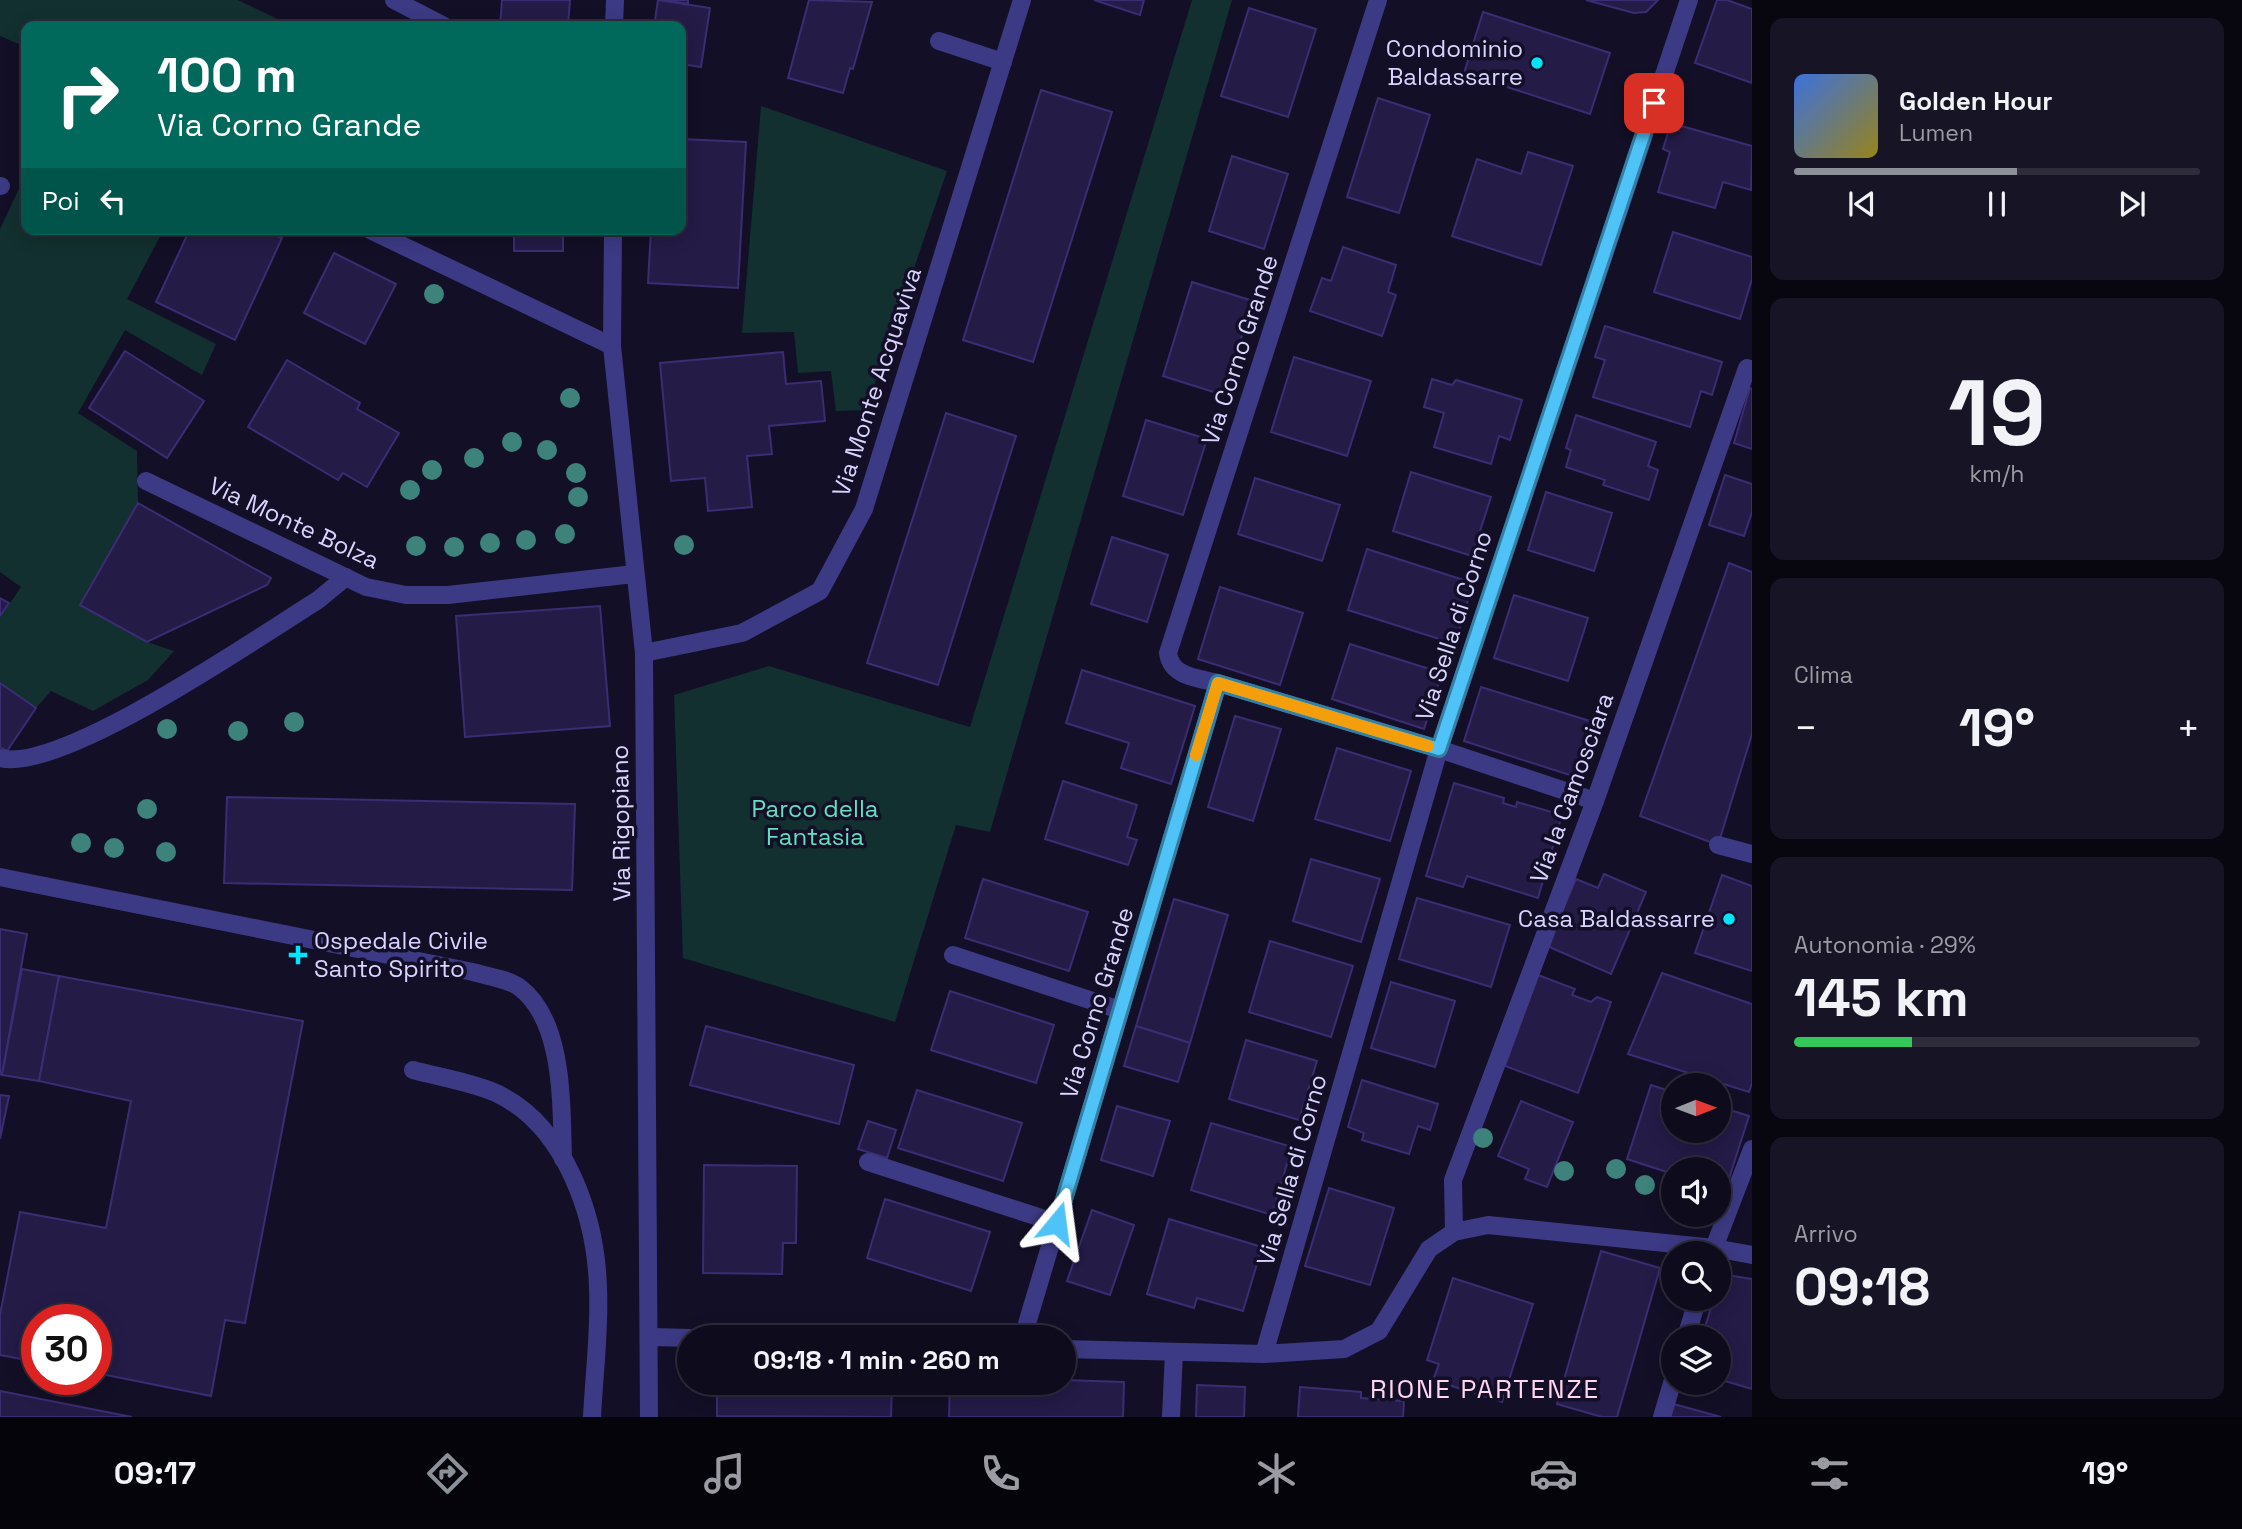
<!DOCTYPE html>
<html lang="it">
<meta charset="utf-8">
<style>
:root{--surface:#0e0b1c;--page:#171425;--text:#f1f3f6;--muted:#9b9ba3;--line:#2e2b3b;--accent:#8c9099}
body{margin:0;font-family:"Space Grotesk",sans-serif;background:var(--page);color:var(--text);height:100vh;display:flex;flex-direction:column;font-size:26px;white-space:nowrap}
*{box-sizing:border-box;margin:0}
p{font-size:23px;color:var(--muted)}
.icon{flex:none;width:38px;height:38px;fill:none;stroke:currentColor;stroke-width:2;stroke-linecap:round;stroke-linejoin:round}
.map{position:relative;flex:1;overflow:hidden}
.details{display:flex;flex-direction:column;gap:18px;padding:18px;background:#08060f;width:490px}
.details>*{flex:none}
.guide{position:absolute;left:21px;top:21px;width:665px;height:214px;border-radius:14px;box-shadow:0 4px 18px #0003,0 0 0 2px var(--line);background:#00695c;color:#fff;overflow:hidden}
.needle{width:46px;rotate:89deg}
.buttons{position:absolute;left:1661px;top:1073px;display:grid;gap:14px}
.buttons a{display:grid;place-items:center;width:70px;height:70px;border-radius:50%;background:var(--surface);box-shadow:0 4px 18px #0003,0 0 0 2px var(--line);font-size:35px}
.speed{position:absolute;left:21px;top:1304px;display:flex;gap:14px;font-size:35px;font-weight:700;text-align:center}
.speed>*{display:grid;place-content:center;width:91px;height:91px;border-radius:50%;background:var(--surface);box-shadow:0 4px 18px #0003,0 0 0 2px var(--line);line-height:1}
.speed .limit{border:10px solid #d22;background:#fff;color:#111}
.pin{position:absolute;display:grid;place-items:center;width:60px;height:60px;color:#fff;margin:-30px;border-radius:14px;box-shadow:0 4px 10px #0006}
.me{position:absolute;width:77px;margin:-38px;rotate:16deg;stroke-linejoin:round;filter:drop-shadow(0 0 5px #0008)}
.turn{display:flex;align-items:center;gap:24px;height:147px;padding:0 21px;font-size:32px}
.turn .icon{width:91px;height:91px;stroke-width:2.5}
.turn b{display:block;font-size:49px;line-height:60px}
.then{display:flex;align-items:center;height:66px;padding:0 21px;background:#0003;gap:14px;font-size:26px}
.big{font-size:52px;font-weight:700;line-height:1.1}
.details .card{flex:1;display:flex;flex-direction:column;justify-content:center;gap:10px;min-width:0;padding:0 24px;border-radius:14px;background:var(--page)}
.details .dial{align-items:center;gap:0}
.dial b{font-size:91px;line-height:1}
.song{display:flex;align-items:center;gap:21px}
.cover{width:84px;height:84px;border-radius:10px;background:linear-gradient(135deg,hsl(220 70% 55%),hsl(50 70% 35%))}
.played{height:7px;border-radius:4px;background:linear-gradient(90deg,var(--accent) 55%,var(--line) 55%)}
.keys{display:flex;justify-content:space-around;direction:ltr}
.heat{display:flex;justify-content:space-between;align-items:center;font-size:38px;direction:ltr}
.charge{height:10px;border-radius:5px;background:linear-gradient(90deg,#34c759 29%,var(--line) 0)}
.trip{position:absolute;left:677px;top:1325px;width:399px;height:70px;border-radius:35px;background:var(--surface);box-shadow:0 4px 18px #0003,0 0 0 2px var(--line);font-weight:700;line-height:70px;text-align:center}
.menu{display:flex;height:112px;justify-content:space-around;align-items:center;background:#06040b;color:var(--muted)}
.menu .icon{width:49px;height:49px}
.menu .on{color:var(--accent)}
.menu b{font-size:32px;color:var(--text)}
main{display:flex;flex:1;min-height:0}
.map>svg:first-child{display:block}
.green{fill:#12302f}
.building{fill:#241b47;stroke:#3b2d73;stroke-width:2}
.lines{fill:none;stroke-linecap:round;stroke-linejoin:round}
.minor{stroke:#3d3a85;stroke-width:18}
.tree{fill:#3d827b}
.route-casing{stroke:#337fa1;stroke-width:18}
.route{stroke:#4fc3f7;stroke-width:12}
.slow{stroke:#f59e0b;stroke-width:12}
.poi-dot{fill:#00e5ff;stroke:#130f26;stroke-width:2.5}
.labels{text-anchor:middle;stroke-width:7;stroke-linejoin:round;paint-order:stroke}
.poi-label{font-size:24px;fill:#d9d4ff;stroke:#130f26;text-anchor:end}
.street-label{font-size:24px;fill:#d9d4ff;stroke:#130f26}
.park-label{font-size:24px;fill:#5fe0c0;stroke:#130f26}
.neighbourhood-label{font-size:26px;letter-spacing:2px;fill:#ffd6f0;stroke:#130f26}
</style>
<main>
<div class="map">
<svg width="1752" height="1417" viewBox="0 0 1752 1417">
<rect width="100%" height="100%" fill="#130f26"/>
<g class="green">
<polygon points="0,0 238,0 292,26 26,26 26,47 0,36"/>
<polygon points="1192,0 1232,0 990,832 956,825 895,1022 683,958 674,695 769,666 970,727"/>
<polygon points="761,106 947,171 866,410 836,411 831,371 798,373 794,332 742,333"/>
<polygon points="26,174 26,229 164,229 127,299 216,344 202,375 125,330 78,413 137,451 138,503 80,605 147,642 174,651 148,680 93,711 51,691 36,708 0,683 0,618 21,587 0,572 0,229"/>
</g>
<g class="building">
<polygon points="502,0 570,0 568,26 500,26"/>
<polygon points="658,0 710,8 701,67 681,64 681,26 654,26"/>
<polygon points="662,0 688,0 688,4"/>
<polygon points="809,0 872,2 853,69 850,68 843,93 788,78"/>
<polygon points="1094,0 1144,0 1140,15"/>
<polygon points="1586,0 1658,0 1646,12 1634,13"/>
<polygon points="1717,0 1727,0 1752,9 1752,83 1695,63"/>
<polygon points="1249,8 1316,29 1288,117 1221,96"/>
<polygon points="1483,12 1610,53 1590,114 1464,73"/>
<polygon points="1041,90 1112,112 1033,362 963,340"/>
<polygon points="1378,98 1430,115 1399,213 1347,197"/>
<polygon points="1671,123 1752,146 1751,190 1723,182 1715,208 1658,192 1670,152 1663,149"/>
<polygon points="681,139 746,142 738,288 648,283 651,229 681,229"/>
<polygon points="1528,152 1573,166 1541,265 1452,236 1477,159 1521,174"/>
<polygon points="1232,156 1288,174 1264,249 1209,231"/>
<polygon points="190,229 264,229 282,238 235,340 156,302"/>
<rect x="514" y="229" width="49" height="22"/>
<polygon points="1673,232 1752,257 1752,279 1740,319 1654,292"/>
<polygon points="1343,247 1396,265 1388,292 1396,295 1382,336 1310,311 1322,278 1331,281"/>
<polygon points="334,253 396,284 365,344 304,313"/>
<polygon points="1192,282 1253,301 1223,395 1163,376"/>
<polygon points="1605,326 1722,362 1712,395 1701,391 1690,427 1593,397 1605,360 1595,357"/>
<polygon points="125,351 204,401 167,458 89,408"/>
<polygon points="783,352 786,384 821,381 825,421 769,426 772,454 747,456 752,507 708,511 705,478 671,481 660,363"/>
<polygon points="1294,357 1371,381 1347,456 1271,432"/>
<polygon points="287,360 360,403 357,409 399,433 367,487 343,473 338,480 248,427"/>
<polygon points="1432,379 1452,385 1456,380 1522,400 1510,440 1499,436 1491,464 1434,447 1444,413 1424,407"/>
<polygon points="1750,388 1752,389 1752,449 1734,443"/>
<polygon points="946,413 1016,436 938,685 867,663"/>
<polygon points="1576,415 1656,442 1648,466 1658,470 1649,500 1603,485 1605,480 1566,467 1571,450 1566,448"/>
<polygon points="1146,420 1207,439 1183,515 1123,496"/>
<polygon points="1411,472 1491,497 1472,556 1393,531"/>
<polygon points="1725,475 1752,484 1752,512 1744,536 1709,525"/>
<polygon points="1255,478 1340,505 1322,561 1238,534"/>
<polygon points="1546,492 1612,513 1594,571 1528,550"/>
<polygon points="138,503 271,578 267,585 147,642 80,605"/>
<polygon points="1112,537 1168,555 1147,622 1091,604"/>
<polygon points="1367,549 1473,583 1455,644 1348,610"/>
<polygon points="1729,563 1752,572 1752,734 1718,845 1640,816"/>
<polygon points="1220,587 1303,613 1280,685 1198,659"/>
<polygon points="1514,595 1588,618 1568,681 1494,658"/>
<polygon points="0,598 9,603 0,616"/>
<polygon points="600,606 610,726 465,737 456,616"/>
<polygon points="1350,644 1442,673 1424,729 1332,699"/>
<polygon points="1082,670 1195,706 1171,784 1121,768 1129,743 1066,723"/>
<polygon points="0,683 36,708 7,751 0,747"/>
<polygon points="1481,687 1593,722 1576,777 1464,741"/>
<polygon points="1235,716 1281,729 1253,821 1208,807"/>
<polygon points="1337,748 1411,771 1390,841 1315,819"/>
<polygon points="1063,781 1137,805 1127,837 1137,840 1128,865 1045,839"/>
<polygon points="1454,783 1504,798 1503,803 1516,807 1517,802 1562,815 1538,898 1467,876 1463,887 1426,876"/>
<polygon points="227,797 575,804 572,890 224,883"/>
<polygon points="1311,859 1380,879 1361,942 1293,921"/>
<polygon points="1604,874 1646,892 1611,974 1547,946 1576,879 1598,888"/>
<polygon points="1722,875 1752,886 1752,971 1695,953"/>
<polygon points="983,879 1088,912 1069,971 965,938"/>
<polygon points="1417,898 1510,925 1491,987 1399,959"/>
<polygon points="1174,899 1228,915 1190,1043 1136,1026"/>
<polygon points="0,929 27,934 2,1075 0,1074"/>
<polygon points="1270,941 1353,966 1331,1037 1249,1012"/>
<polygon points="22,969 59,976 39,1081 2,1075"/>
<polygon points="1662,973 1752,1004 1752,1083 1749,1092 1628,1054"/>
<polygon points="1538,975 1575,989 1572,995 1591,1002 1597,997 1611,1002 1578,1093 1505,1066"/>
<polygon points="59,976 303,1021 245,1323 225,1320 211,1396 96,1373 96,1320 37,1320 37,1362 0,1355 0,1315 20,1212 106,1228 131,1101 39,1081"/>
<polygon points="1391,982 1455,1001 1435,1067 1371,1048"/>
<polygon points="950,991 1054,1025 1036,1083 931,1050"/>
<polygon points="706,1026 854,1065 839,1124 690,1085"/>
<polygon points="1136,1026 1190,1043 1178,1082 1124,1066"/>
<polygon points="1246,1040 1317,1061 1299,1120 1229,1099"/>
<polygon points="1362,1080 1438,1104 1430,1130 1418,1126 1409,1154 1362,1140 1364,1133 1348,1127"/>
<polygon points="1651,1085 1673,1092 1673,1130 1718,1130 1718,1106 1749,1116 1725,1191 1718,1189 1718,1169 1673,1169 1673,1174 1627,1159"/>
<polygon points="917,1090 1022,1123 1003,1181 898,1148"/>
<polygon points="0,1095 9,1096 0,1139"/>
<polygon points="1521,1101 1573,1122 1547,1187 1525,1179 1529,1169 1498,1156"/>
<polygon points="1117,1106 1170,1121 1153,1176 1101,1160"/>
<polygon points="868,1121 896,1130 887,1158 858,1149"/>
<polygon points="1211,1123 1292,1147 1272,1215 1191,1190"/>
<polygon points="704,1165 797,1166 796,1243 783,1243 782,1274 703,1273"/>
<polygon points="1329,1188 1394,1208 1370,1285 1305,1266"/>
<polygon points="885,1199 990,1232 971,1291 867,1258"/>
<polygon points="1092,1210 1134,1225 1110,1295 1067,1281"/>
<polygon points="1169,1219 1262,1247 1243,1311 1197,1298 1194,1308 1147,1294"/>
<polygon points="1601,1251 1660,1268 1617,1417 1602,1417 1557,1404"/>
<polygon points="1721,1274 1752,1279 1752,1389 1718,1379 1718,1337 1702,1337 1714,1298 1718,1298"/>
<polygon points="1453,1278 1533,1304 1502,1402 1433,1380 1439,1364 1427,1360"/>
<polygon points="1064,1380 1124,1382 1123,1417 949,1417 950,1382"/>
<polygon points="717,1382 892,1382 891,1417 717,1416"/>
<polygon points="1197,1385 1245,1387 1244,1417 1196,1417"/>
<polygon points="1300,1387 1361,1392 1361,1398 1404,1401 1403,1417 1298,1417"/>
<polygon points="0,1391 132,1417 0,1417"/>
<polygon points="1670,1403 1721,1417 1665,1417"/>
</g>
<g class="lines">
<g class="minor">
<polyline points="394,0 444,26"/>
<polyline points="614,26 615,0"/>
<polyline points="939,41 1003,62"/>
<polyline points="0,186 1,186"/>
<polyline points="368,229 612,346"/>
<polyline points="613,229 612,346 644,653 649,1417"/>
<polyline points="146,481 366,587 406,595 448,595 634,574"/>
<polyline points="644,653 742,633 820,591 864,509 1022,0"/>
<path d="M1218,683C1198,678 1171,677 1168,653L1378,0"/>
<path d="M0,758C61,774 260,636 318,600L346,577"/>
<polyline points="1718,845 1752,854"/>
<path d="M0,877L473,972C486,976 508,979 519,987C565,1021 561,1107 563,1159"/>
<polyline points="953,955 1120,1010"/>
<path d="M413,1070C439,1077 471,1082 496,1093C566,1126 596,1217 598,1288C600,1331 594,1375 592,1417"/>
<polyline points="868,1162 1057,1223"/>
<polyline points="1454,1232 1453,1180 1595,801 1747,368 1752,370"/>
<polyline points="1712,1253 1752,1149"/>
<polyline points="651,1337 690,1338"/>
<polyline points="1023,1337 1218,683 1439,749 1595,801"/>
<polyline points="1686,1337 1698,1298"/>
<polyline points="1064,1349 1264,1354 1344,1349 1379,1331 1429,1249 1454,1232 1488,1225 1714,1248 1752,1255"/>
<polyline points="1264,1354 1439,749 1689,0"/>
<polyline points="1171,1417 1174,1352"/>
<polyline points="1662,1417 1673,1380"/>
</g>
</g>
<g class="tree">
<circle cx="434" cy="294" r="10"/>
<circle cx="570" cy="398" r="10"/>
<circle cx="512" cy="442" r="10"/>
<circle cx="547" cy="450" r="10"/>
<circle cx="474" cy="458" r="10"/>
<circle cx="432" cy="470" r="10"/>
<circle cx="576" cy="473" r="10"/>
<circle cx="410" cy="490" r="10"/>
<circle cx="578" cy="497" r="10"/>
<circle cx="565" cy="534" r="10"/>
<circle cx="526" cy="540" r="10"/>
<circle cx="490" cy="543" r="10"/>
<circle cx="684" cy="545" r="10"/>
<circle cx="416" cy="546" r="10"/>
<circle cx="454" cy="547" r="10"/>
<circle cx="294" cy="722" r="10"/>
<circle cx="167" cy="729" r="10"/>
<circle cx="238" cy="731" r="10"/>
<circle cx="147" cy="809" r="10"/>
<circle cx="81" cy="843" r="10"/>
<circle cx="114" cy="848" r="10"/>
<circle cx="166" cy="852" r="10"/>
<circle cx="1483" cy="1138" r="10"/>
<circle cx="1616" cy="1169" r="10"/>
<circle cx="1564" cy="1171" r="10"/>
<circle cx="1645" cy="1185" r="10"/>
</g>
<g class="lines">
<g class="route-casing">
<polyline id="route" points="1057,1223 1218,683 1439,749 1654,103"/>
</g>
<use href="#route" class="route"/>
<polyline class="slow" points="1196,755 1218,683 1428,746"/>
</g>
<g class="poi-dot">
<circle cx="1537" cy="63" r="7"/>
<circle cx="1729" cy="919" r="7"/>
<path d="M294.5 944.5h7v7h7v7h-7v7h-7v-7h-7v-7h7z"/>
</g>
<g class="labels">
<g class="poi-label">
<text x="1523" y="57">Condominio<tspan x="1523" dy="28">Baldassarre</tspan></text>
<text x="1715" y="927">Casa Baldassarre</text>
<text x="314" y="949" text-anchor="start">Ospedale Civile<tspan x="314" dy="28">Santo Spirito</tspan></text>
</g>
<g class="street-label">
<text transform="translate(1240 350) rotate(-72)" y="8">Via Corno Grande</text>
<text transform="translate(877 382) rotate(-72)" y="8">Via Monte Acquaviva</text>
<text transform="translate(294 523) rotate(25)" y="8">Via Monte Bolza</text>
<text transform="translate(1454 626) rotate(-72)" y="8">Via Sella di Corno</text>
<text transform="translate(1572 788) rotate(-70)" y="8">Via la Camosciara</text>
<text transform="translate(621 823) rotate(-91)" y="8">Via Rigopiano</text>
<text transform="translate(1097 1003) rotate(-73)" y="8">Via Corno Grande</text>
<text transform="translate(1292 1170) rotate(-74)" y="8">Via Sella di Corno</text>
</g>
<g class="park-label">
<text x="815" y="817">Parco della<tspan x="815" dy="28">Fantasia</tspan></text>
</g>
<g class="neighbourhood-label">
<text x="1485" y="1398">RIONE PARTENZE</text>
</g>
</g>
</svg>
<div class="buttons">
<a><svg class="needle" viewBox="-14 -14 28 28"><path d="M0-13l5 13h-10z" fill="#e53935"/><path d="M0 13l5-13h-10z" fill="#9b9ba3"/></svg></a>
<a><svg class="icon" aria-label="sound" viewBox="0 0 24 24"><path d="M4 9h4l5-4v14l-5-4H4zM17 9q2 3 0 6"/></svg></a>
<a><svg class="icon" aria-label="search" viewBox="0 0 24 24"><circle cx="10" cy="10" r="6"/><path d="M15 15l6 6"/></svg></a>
<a><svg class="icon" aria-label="layers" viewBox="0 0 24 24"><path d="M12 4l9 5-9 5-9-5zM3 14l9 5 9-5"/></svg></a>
</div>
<div class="speed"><div class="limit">30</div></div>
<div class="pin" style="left:1654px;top:103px;background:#d93025"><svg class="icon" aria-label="arrive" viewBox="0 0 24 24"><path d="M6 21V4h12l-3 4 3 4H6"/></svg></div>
<svg class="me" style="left:1057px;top:1223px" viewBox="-20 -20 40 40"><path d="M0-17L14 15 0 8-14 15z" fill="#4fc3f7" stroke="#fff" stroke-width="4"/></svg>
<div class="trip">09:18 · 1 min · 260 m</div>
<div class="guide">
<div class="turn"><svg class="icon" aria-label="right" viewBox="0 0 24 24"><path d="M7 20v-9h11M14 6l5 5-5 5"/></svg><div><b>100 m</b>Via Corno Grande</div></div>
<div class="then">Poi<svg class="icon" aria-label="left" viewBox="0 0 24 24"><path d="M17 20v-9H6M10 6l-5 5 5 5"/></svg></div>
</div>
</div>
<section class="details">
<div class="card">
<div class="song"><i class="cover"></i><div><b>Golden Hour</b><p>Lumen</p></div></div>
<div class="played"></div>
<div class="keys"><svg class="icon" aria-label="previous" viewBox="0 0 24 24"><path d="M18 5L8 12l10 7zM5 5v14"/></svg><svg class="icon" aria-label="pause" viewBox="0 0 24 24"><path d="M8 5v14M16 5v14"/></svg><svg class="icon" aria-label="next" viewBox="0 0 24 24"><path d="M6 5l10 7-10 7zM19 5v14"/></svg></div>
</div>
<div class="card dial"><b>19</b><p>km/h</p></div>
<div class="card"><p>Clima</p>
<div class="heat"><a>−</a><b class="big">19°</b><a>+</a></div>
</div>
<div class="card"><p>Autonomia · 29%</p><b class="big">145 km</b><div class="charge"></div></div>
<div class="card"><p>Arrivo</p><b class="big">09:18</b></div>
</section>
</main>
<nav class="menu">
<b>09:17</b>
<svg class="icon on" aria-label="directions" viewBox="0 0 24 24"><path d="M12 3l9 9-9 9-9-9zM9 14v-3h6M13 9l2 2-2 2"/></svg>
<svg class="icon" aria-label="music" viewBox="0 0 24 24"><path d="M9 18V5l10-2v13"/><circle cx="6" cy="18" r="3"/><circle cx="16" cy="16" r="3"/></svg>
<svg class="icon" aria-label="phone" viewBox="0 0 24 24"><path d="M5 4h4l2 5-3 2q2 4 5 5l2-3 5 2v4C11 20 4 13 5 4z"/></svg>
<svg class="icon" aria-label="climate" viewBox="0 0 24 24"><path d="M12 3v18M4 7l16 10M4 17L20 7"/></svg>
<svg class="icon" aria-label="car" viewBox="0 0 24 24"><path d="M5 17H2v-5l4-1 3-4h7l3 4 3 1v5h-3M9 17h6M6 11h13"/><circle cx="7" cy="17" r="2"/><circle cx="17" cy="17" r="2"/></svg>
<svg class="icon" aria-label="filters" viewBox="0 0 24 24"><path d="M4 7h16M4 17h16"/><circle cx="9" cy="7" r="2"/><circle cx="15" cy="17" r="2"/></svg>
<b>19°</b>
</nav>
